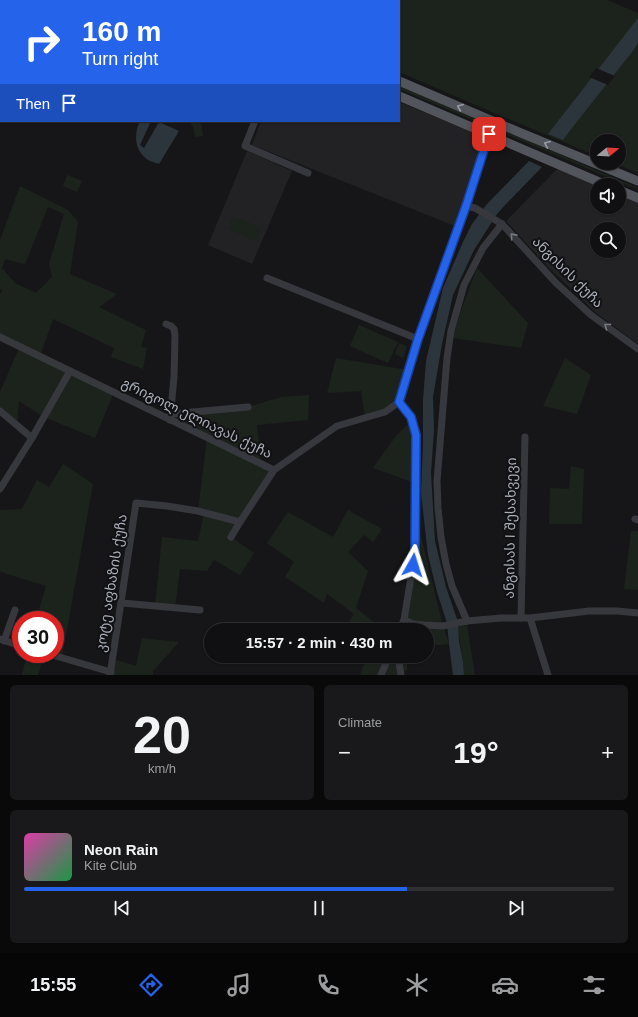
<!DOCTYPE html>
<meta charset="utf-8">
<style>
:root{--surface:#101012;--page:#19191b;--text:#f1f3f6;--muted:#9c9d9f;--line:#303032;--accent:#2563eb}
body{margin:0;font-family:Helvetica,"Noto Sans Georgian",sans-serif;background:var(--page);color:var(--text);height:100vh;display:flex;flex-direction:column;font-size:15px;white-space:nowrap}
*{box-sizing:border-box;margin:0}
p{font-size:13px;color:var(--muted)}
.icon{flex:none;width:22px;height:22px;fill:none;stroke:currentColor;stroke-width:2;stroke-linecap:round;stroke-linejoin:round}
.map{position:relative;height:675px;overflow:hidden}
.details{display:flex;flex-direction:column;gap:10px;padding:10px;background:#09090a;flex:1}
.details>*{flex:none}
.top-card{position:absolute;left:0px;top:0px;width:400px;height:122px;box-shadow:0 1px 3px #0004,0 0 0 1px var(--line);background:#2563eb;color:#fff;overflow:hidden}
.needle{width:26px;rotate:72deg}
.tools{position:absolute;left:590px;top:134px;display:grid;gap:8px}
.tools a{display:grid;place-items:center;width:36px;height:36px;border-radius:50%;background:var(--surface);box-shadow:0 1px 3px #0004,0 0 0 1px var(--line);font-size:20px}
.speed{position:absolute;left:12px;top:611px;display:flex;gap:8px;font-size:20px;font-weight:700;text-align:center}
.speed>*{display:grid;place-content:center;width:52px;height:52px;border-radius:50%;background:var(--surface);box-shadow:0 1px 3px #0004,0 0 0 1px var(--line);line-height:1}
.speed .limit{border:6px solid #d22;background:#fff;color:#111}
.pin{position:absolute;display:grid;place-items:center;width:34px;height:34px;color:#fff;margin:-17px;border-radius:8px;box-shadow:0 2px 6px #0006}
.me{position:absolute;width:44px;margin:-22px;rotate:6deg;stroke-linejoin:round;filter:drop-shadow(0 0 3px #0008)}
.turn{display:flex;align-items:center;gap:14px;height:84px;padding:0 16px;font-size:18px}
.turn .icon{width:52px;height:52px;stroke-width:2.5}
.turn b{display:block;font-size:28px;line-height:34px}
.then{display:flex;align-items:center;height:38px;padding:0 16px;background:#0003;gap:8px;font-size:15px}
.big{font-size:30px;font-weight:700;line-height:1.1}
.details .widget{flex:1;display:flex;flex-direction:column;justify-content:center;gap:6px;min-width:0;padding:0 14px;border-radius:6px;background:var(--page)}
.details .dial{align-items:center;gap:0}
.dial b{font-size:52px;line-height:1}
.song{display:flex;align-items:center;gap:12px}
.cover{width:48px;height:48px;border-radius:6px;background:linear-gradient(135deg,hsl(320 70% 55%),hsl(140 70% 35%))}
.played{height:4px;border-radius:2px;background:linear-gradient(90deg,var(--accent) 65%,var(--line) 65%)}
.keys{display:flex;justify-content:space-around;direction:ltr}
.heat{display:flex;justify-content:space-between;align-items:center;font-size:22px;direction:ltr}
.details .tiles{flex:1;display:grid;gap:10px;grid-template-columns:1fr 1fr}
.widget:last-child{grid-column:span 2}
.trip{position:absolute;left:204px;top:623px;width:230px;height:40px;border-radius:20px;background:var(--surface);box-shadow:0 1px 3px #0004,0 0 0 1px var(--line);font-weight:700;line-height:40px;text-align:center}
.menu{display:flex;height:64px;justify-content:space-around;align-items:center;background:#060607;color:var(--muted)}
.menu .icon{width:28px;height:28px}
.menu .selected{color:var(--accent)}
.menu b{font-size:18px;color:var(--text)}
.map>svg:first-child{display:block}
.built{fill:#222225;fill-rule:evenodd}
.green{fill:#1c231d;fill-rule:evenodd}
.water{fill:#2c353c}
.pier{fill:#161618}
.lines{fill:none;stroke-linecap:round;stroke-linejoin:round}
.minor{stroke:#37383d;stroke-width:7}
.major{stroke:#53555c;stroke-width:9}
.oneway{stroke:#979ba6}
.oneway2{stroke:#757881}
.route-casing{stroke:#184099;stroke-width:10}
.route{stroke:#2563eb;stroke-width:7}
.labels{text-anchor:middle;stroke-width:4;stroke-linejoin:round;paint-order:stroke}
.street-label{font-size:14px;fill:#a8adb8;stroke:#111113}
</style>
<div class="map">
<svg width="638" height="675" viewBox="0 0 638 675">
<rect width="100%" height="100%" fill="#161618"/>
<g class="built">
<polygon points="399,102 485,137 455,226 252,145 261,121 399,121"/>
<polygon points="247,151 292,171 252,264 208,245"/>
<path d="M560,166L597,185V207H619V190L638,198V344L595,312L549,268L506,221ZM597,229H619V251H597Z"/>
</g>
<g class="green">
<polygon points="230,0 607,0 638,13 638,173 614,163 619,163 619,141 597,141 597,156 494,113 399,72 399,1 233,1"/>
<polygon points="399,86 638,188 638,190 399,89"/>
<polygon points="189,121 201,121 203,136 195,137 194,129"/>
<polygon points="67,175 82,181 77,192 63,186"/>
<path d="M20,186L68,210L78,222L70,274L117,294L99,307L146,330L141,347L147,348L143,369L111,357L114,348L53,319L40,356L114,392L95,438L44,417L19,401L17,425L0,411V392L20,346L0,337V295L2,290L0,289V240ZM48,207L64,214L49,264L52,277L36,293L15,283L2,268L5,259L25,264Z"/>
<polygon points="233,216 261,228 256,241 228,229"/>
<polygon points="477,268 528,323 521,348 453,338 460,313"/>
<polygon points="359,325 398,342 388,363 350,346"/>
<polygon points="399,343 407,346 403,358 395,354"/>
<polygon points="336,358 408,370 399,402 365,418 361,391 327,393"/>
<polygon points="565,358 591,375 577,414 543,406"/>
<polygon points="309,395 308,420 257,425 261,464 274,470 231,537 254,553 240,575 214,560 207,571 180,569 175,608 155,606 162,537 198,541 204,513 198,511 207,438 170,420 171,414 248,407 281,397"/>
<polygon points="407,425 416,435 415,483 373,468 396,436"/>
<polygon points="63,464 93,484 62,658 55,654 55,620 36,620 46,586 7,574 0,571 0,510 22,509 37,480 49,487"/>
<polygon points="571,466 584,469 582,524 549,524 550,488 569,489"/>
<polygon points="348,510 382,529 373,542 364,535 348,552 368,571 356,608 384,630 344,630 354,614 327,594 324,603 285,577 294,562 267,543 288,512 333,537"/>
<polygon points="415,512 443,626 449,644 438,645 427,642 427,630 399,630 415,552"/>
<polygon points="631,531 638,531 638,590 624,589"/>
<path d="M467,625L475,675H464C463,659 460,643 458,627Z"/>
<polygon points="142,638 179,642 153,671 153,675 110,675 113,659 136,666"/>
<polygon points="27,654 45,654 38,675 22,675"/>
<polygon points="367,656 407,656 407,670 401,671 401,675 360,675"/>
</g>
<g class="water">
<polygon points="638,18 638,43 632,52 575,124 563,140 548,134"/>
<path d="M140,121H151L140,145L144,148L159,122L179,131L159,164C156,163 153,162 150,161C135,153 133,135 140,121Z"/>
<polygon points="529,161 542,167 507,203 497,214 474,250 453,295 442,344 433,397 434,430 431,473 435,541 446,587 458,622 459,641 463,662 464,675 453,675 449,644 447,623 437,592 428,555 421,493 423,443 423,400 426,361 443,288 463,242 472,224 487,204"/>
</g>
<polygon class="pier" points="596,68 615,76 608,85 589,77"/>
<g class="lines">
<g class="minor">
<polyline points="123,1 123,0"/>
<polyline points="255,121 245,146 308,173"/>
<polyline points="466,206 475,208 502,224 556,283 591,315 638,349"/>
<polyline points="267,278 418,339"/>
<polyline points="166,324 171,326 174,329 175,336 174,377 170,420"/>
<polyline points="0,337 274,470"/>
<polyline points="0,411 32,438"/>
<polyline points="171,414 248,407"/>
<polyline points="0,489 32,438 70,371"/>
<polyline points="635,519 638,520"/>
<polyline points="231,537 240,522"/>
<polyline points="122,603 200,610"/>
<polyline points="521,618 525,437"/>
<polyline points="530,618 548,675"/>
<polyline points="404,620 413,624 424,625 443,626 467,621 501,618 530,618 589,611 617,611 638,613"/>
<polyline points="467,621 452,586 446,564 441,537 438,508 437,481 447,358 451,331 464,285 483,248 502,224"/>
<polyline points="399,630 404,620 415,552 416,435 411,417 399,402 418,339 466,206 489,134"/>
<polyline points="0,639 21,646"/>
<polyline points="4,641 15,610"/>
<polyline points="49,654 111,672"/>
<polyline points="398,656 401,675"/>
<polyline points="110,675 136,503 167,506 198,511 240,522 274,470 337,426 385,412 399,402"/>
<polyline points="381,675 389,656"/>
</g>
<g class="major">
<polyline points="170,0 172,1"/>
<polyline points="210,0 212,1"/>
<polyline points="399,81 521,133 638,181"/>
<polyline points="399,96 606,185"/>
<polyline points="619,190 638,198"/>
</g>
</g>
<defs><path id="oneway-chevron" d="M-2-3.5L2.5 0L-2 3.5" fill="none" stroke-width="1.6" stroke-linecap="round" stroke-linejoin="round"/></defs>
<g class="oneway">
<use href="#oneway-chevron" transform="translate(460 107) rotate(-157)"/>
<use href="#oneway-chevron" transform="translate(547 144) rotate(-157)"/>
</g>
<g class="oneway2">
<use href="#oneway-chevron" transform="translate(513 236) rotate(-132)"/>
<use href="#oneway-chevron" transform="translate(607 326) rotate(-144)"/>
</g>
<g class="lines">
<g class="route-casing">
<polyline id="route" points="413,565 415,552 416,435 411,417 399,402 418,339 466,206 489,134"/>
</g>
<use href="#route" class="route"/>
</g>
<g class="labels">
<g class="street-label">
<text transform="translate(568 272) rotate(45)" y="5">ანგისის ქუჩა</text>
<text transform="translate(197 418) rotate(26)" y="5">გრიგოლ ელიავას ქუჩა</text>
<text transform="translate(510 528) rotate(-89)" y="5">ანგისას I შესახვევი</text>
<text transform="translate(111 583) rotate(-81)" y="5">კოტე აფხაზის ქუჩა</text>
</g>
</g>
</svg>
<div class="tools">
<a><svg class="needle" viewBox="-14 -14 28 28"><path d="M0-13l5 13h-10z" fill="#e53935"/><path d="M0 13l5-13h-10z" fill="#9c9d9f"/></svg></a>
<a><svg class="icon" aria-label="sound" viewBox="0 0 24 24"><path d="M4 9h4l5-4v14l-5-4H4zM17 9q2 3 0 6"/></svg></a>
<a><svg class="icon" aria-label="search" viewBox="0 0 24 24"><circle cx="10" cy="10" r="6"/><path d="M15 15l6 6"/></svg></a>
</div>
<div class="speed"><div class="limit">30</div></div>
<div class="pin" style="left:489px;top:134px;background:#d93025"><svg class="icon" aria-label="arrive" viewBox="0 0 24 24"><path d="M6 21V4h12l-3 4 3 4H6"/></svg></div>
<svg class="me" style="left:413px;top:565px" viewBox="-20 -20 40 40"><path d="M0-17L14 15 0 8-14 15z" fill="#2563eb" stroke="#fff" stroke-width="4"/></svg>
<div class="trip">15:57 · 2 min · 430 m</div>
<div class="top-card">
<div class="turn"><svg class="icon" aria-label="right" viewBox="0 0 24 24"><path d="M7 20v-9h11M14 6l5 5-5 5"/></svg><div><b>160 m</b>Turn right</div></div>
<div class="then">Then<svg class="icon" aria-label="arrive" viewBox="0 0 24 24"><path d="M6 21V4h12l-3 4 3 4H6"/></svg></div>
</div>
</div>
<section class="details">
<div class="tiles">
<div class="widget dial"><b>20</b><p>km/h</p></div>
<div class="widget"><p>Climate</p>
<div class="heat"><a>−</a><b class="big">19°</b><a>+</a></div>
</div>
<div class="widget">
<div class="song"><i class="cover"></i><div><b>Neon Rain</b><p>Kite Club</p></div></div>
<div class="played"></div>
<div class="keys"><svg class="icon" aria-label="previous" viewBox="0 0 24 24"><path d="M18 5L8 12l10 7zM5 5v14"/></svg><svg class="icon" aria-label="pause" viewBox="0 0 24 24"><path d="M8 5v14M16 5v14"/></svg><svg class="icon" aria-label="next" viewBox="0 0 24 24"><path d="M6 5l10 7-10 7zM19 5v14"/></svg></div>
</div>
</div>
</section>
<nav class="menu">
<b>15:55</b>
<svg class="icon selected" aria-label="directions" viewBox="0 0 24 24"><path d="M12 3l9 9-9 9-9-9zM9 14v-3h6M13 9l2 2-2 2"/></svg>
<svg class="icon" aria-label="music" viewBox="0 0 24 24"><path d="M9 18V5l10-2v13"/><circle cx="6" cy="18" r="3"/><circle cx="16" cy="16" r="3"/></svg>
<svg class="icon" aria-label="phone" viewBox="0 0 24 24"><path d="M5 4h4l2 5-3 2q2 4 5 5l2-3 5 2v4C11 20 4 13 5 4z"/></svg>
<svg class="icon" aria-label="climate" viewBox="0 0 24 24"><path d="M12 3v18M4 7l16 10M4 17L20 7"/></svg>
<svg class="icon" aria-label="car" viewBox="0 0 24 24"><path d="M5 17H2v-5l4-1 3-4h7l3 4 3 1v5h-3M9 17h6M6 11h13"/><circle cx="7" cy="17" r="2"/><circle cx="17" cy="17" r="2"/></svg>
<svg class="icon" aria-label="filters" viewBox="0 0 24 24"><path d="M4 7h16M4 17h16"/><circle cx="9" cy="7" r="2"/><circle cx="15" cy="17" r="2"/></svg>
</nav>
